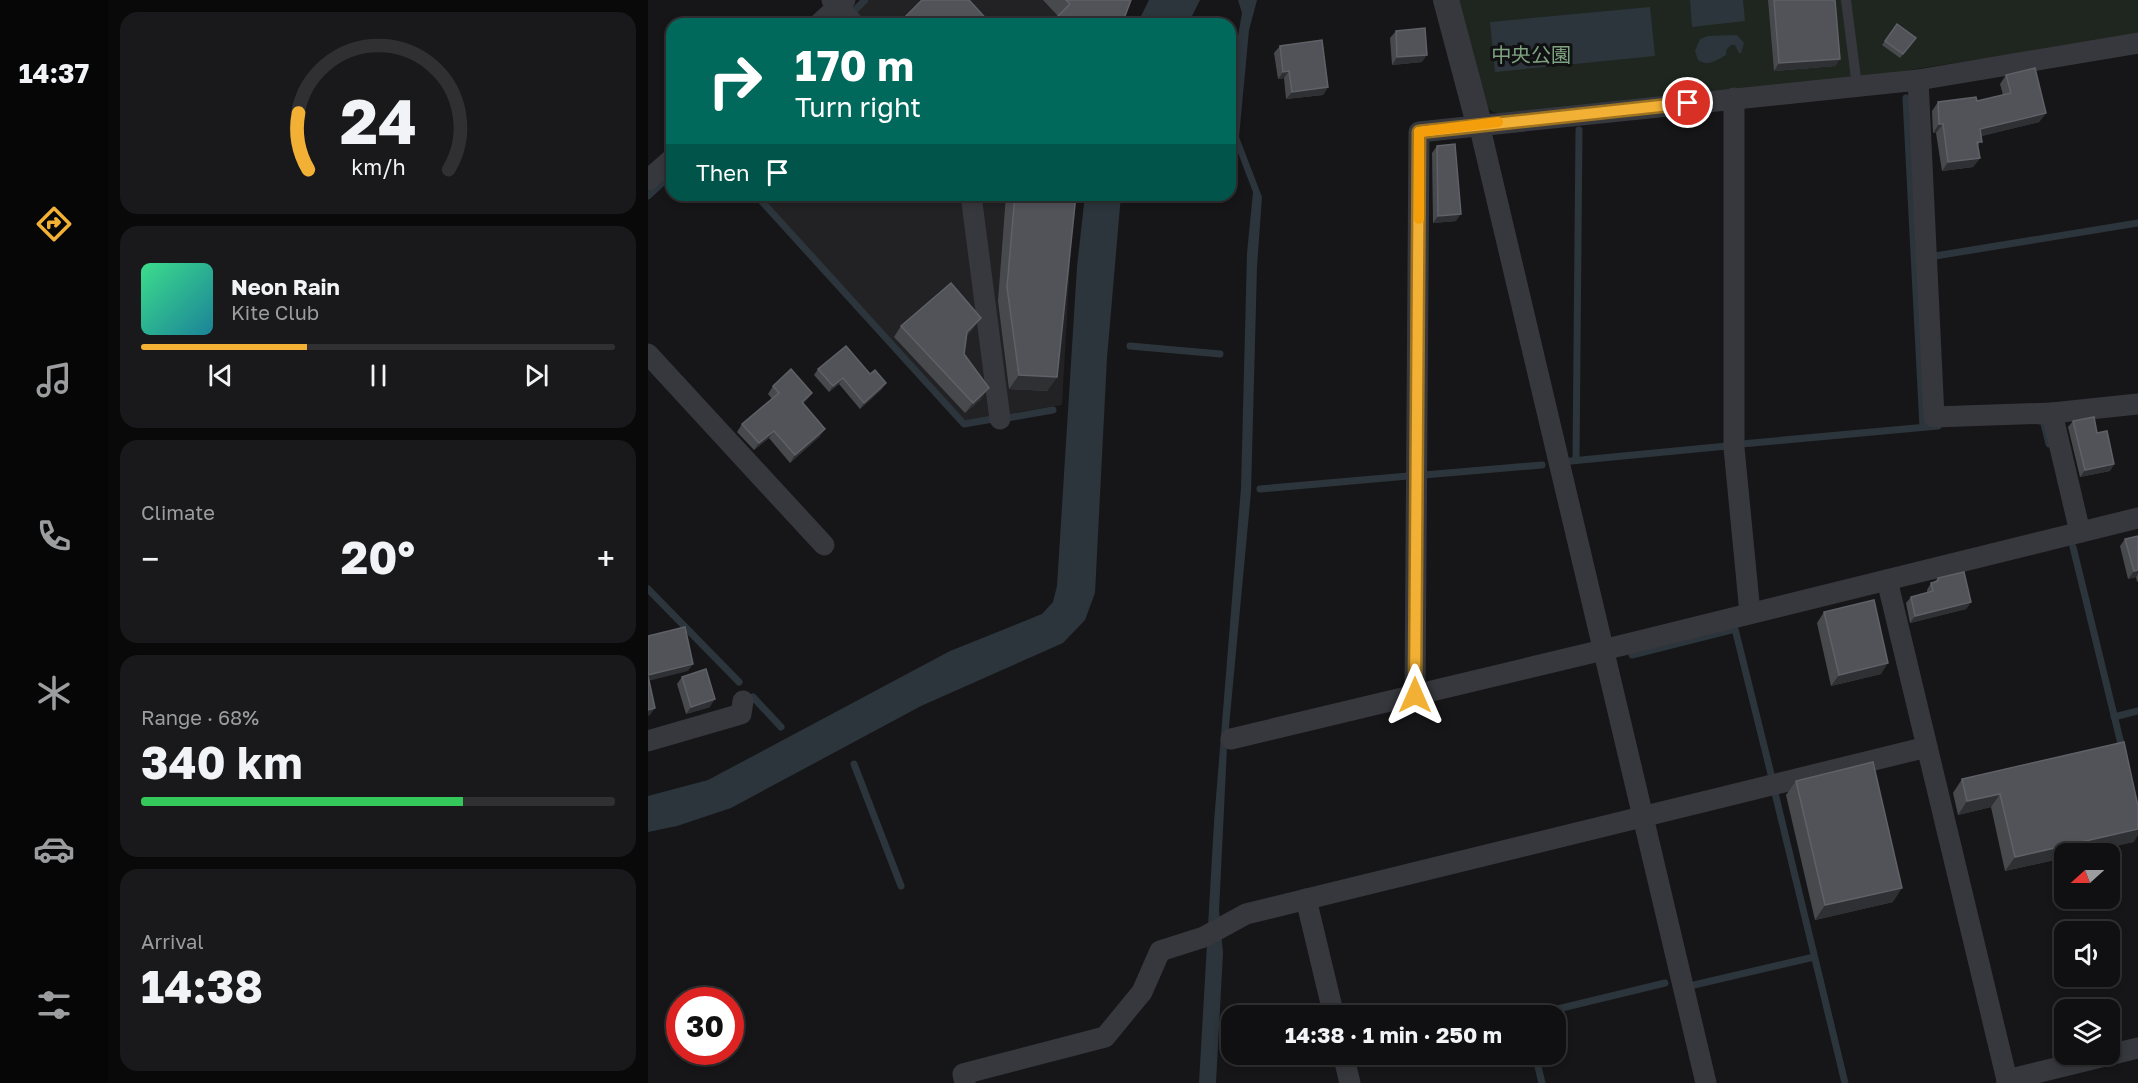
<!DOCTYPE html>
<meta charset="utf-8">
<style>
:root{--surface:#101012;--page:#19191b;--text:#f1f3f6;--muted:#9c9d9f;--line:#303032;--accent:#f2b134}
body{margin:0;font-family:"Golos Text","Noto Sans JP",sans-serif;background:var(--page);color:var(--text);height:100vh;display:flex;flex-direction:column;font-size:22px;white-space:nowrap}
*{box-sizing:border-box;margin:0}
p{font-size:20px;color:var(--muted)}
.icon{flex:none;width:33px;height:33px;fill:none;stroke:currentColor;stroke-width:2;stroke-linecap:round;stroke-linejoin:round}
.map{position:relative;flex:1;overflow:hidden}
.drawer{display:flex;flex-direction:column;gap:12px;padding:12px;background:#09090a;width:540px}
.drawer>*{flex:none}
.hud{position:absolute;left:18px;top:18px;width:570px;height:183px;border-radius:18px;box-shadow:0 3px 9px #0003,0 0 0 2px var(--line);background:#00695c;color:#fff;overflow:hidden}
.needle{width:39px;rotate:249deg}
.buttons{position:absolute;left:1406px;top:843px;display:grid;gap:12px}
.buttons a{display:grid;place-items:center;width:66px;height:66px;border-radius:12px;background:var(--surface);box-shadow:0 3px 9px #0003,0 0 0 2px var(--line);font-size:30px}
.speed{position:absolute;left:18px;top:987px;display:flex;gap:12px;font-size:30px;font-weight:700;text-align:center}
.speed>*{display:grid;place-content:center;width:78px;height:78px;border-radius:50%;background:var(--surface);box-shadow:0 3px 9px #0003,0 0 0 2px var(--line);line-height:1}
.speed .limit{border:9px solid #d22;background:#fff;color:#111}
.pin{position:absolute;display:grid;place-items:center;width:51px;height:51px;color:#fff;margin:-26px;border:3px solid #fff;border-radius:50%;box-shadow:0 2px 6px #0007}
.me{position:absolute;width:66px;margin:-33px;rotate:0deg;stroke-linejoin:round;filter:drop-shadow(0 0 4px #0008)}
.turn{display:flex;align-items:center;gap:21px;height:126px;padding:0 30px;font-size:27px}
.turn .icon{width:78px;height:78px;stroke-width:2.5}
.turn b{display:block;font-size:42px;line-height:51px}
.then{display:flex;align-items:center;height:57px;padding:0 30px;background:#0003;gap:12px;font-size:22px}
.big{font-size:45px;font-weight:700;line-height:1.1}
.drawer .widget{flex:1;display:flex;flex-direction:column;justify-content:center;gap:9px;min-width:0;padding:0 21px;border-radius:18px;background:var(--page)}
.drawer .dial{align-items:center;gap:0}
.dial svg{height:156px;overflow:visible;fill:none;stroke:var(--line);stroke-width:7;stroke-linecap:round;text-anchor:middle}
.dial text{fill:var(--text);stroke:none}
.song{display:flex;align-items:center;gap:18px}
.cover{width:72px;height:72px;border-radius:9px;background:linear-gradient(135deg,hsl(150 70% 55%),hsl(190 70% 35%))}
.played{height:6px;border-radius:3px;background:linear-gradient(90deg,var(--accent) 35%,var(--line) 35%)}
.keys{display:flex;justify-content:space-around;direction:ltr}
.heat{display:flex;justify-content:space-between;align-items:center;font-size:33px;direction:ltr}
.charge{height:9px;border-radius:4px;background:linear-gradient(90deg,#34c759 68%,var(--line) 0)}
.trip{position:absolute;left:573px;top:1005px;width:345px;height:60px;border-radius:18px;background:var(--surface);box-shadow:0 3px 9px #0003,0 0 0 2px var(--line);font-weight:700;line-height:60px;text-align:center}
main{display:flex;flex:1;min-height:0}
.dock{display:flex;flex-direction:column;width:108px;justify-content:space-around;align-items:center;background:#060607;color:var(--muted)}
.dock .icon{width:42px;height:42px}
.dock .on{color:var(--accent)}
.dock b{font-size:27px;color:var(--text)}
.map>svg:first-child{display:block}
.built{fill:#222225}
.green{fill:#1e261f}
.water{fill:#2c353c}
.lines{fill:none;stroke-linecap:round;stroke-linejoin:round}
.stream{stroke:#2c353c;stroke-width:7}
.service{stroke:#37383d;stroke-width:10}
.minor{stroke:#37383d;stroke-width:21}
.tertiary{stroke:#37383d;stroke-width:26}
.wall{fill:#47494d}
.shaded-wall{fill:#2f3033}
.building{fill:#525359;stroke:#5f6168;stroke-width:1.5}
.route-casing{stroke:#9d7322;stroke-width:15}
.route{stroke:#f2b134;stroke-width:10}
.slow{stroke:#f59e0b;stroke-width:10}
.labels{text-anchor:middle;stroke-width:6;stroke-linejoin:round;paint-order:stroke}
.park-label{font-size:20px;fill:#7fa381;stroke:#111113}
</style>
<main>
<nav class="dock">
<b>14:37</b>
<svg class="icon on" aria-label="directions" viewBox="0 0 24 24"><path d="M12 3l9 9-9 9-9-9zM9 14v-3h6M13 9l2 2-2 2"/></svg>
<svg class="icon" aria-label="music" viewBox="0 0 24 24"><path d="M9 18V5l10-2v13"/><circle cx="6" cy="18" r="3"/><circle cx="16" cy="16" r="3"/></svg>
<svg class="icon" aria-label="phone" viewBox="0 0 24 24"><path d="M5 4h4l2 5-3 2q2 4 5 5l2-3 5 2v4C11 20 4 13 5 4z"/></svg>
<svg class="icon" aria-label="climate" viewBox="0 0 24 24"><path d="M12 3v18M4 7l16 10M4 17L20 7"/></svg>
<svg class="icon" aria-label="car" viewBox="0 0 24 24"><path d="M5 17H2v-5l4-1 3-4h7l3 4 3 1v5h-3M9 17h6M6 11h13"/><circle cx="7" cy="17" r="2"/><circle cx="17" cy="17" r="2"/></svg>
<svg class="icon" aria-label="filters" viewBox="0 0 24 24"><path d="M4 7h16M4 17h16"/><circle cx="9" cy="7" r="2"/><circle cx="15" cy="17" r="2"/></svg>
</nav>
<section class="drawer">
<div class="widget dial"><svg viewBox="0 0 100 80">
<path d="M14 69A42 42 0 1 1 86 69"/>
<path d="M14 69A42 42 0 0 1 9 40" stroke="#f2b134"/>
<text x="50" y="56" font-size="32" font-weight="700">24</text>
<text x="50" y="72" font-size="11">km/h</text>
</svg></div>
<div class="widget">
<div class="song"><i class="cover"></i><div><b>Neon Rain</b><p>Kite Club</p></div></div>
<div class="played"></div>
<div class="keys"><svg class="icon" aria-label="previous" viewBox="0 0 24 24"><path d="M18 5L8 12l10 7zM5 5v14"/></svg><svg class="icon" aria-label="pause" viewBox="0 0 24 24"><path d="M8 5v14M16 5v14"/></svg><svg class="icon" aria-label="next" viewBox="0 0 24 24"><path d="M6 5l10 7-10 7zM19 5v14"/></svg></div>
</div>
<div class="widget"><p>Climate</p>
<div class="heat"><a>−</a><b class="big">20°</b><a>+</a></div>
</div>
<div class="widget"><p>Range · 68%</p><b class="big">340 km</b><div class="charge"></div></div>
<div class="widget"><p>Arrival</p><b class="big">14:38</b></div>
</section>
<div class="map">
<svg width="1490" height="1083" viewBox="0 0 1490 1083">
<rect width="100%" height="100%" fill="#161618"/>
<g class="built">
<polygon points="222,0 482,0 473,24 196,24"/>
<polygon points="112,195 426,195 414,405 317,421"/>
</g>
<polygon class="green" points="810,0 1490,0 1490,34 1230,75 853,114 845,112 838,107"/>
<g class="water">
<polygon points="501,0 552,0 540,24 489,24"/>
<polygon points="590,0 609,0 601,30 591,137 614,197 609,267 603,492 579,748 571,911 575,953 568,1083 551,1083 566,822 593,488 599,253 605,192 582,132 586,59 594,13"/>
<polygon points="1042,0 1095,0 1097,21 1044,27"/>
<polygon points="1002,7 1007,56 847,72 842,22"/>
<path d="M1089,35L1096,43L1093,53H1091L1087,45H1083L1078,50V55C1069,60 1060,67 1050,60L1047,51L1052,39L1060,36Z"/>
<polygon points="437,195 473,195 459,358 447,593 437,620 415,643 273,706 83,808 29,826 0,832 0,796 60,780 302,651 394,614 405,602 409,586 429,267"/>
</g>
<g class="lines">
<g class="stream">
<polyline points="206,11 217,0"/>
<polyline points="1258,98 1275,427"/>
<polyline points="108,195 316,424 345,419"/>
<polyline points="0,196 24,174"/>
<polyline points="1287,256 1490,223"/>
<polyline points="482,346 572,354"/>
<polyline points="359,418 405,410"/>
<polyline points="1391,421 1395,420 1401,444"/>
<polyline points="1093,444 1290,426"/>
<polyline points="928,460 931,130"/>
<polyline points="923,461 1079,446"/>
<polyline points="776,475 894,465"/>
<polyline points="612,489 760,476"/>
<polyline points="1425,547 1475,752"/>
<polyline points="0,589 91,682"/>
<polyline points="984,655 1087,629 1124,778"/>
<polyline points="105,697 133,727"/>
<polyline points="1466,717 1490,711"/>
<polyline points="206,764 253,886"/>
<polyline points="1127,793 1197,1083"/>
<polyline points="1046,985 1166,957"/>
<polyline points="881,1016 1017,983"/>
<polyline points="582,1052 584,1052"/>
<polyline points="887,1054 894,1083"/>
</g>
<polyline class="service" points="1198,0 1209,86"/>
<g class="minor">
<polyline points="184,0 206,24"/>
<polyline points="171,24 197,0"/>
<polyline points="1270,80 1286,417 1404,413 1432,532"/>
<polyline points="1086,98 1086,448 1102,613"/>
<polyline points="831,124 1058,1083"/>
<polyline points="0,180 24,159"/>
<polyline points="323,195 352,419"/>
<polyline points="0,354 176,545"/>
<polyline points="1404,413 1490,404"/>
<polyline points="1239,580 1359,1080"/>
<polyline points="767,695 771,132 1270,80 1490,43"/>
<polyline points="583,739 955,650 1490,518"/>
<polyline points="0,741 93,714 95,701"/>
<polyline points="658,899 686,1016"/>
<polyline points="695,1054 702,1083"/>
<polyline points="317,1083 315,1074 457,1037 494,992 512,951 556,937 598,914 1279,747"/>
<polyline points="1359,1083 1359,1080 1490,1048"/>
</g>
<polyline class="tertiary" points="798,0 831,124"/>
</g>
<g class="wall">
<polygon points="395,0 483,0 410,16"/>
<polygon points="1120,0 1187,0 1192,59 1187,66 1126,71"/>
<polygon points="1249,24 1268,38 1252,58 1234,45"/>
<polygon points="748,31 774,62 744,65 742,38"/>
<polygon points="632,46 680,87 675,95 638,99 636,78 630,79 626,53"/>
<polygon points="1358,75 1398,113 1391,122 1333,136 1330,147 1332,158 1325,167 1294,171 1288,133 1285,133 1284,111 1290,102 1329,101 1355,95 1352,84"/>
<polygon points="789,146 808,221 785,223 784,153"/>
<polygon points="358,195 428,195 409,377 399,391 361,389 350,301"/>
<polygon points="253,326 325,329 319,335 316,354 333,399 317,413 246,337"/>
<polygon points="170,369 234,389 212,409 191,384 181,392 166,375"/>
<polygon points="125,386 164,393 155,404 172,436 142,463 121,438 106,450 89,432 94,424 124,399 120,394"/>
<polygon points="1425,421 1449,433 1466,464 1462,471 1432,477 1420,427"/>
<polygon points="1490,536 1490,581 1489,582 1488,577 1480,579 1472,546 1477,539"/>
<polygon points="1290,578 1323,602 1318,609 1262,623 1258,603 1263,597 1279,593 1279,590 1283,583 1286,582"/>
<polygon points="1176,612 1233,674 1183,686 1169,623"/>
<polygon points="34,677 62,707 38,714 29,684"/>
<polygon points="1314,779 1486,842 1416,854 1416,858 1357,871 1343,807 1310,815 1305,793"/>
<polygon points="1148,781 1245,902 1167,920 1138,795"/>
</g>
<g class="shaded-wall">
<polygon points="779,55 774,62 744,65 749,57"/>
<polygon points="1192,59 1187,66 1126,71 1131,63"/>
<polygon points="641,71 636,78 630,79 635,72"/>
<polygon points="680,87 675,95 638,99 644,92"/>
<polygon points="1398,113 1391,122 1326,138 1332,129"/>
<polygon points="1291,124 1295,124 1288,133 1285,133"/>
<polygon points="1332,158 1325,167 1294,171 1300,162"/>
<polygon points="813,214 808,221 785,223 790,216"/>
<polygon points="333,318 325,329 312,343 319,332"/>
<polygon points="371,375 409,377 399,391 361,389"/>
<polygon points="195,378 191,384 181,392 185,386"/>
<polygon points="238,383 234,389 212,409 216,403"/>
<polygon points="341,388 333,399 317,413 325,403"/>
<polygon points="164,393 159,400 148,409 154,402"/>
<polygon points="177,429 172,436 142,463 147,455"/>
<polygon points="126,431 121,438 106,450 111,443"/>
<polygon points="1466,464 1462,471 1432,477 1437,470"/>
<polygon points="1490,570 1490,574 1488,577 1480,579 1486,571"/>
<polygon points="1323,602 1318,609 1262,623 1267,616"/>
<polygon points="1240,663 1233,674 1183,686 1191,675"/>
<polygon points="45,664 40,671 0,681 0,675"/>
<polygon points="67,699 62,707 38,714 43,707"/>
<polygon points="7,708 2,715 0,716 0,710"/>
<polygon points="1352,794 1343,807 1310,815 1319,801"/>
<polygon points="1490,829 1490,835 1486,842 1434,854 1416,854 1416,858 1357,871 1367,857"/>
<polygon points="1254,888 1245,902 1167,920 1177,905"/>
</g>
<g class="building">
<polygon points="274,0 321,0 343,24 250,24"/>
<polygon points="418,0 483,0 474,24 402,24 422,4"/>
<polygon points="1126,0 1187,0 1192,59 1131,63"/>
<polygon points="1249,24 1268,38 1255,54 1237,41"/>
<polygon points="777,28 779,55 749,57 748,31"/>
<polygon points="674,40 680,87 644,92 641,71 635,72 632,46"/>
<polygon points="1387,68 1398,113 1332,129 1334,142 1329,142 1332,158 1300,162 1295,124 1291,124 1290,102 1328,97 1329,101 1363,93 1358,75"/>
<polygon points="807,144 813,214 790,216 789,146"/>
<polygon points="367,195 428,195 409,377 371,375 359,287"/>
<polygon points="303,283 333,318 319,332 316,354 341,388 325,403 253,326"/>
<polygon points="198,346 222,374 227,370 238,383 216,403 195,378 185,386 170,369"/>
<polygon points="143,369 164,393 154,402 177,429 147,455 126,431 111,443 94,424 131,393 125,386"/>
<polygon points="1446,417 1449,433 1459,431 1466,464 1437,470 1425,421"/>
<polygon points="1490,536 1490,570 1486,571 1477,539"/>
<polygon points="1316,572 1323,602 1267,616 1263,597 1285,591 1283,583 1290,581 1290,578"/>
<polygon points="1226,600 1240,663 1191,675 1176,612"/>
<polygon points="37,627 45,664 0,675 0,636"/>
<polygon points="58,669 67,699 43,707 34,677"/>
<polygon points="0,676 7,708 0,710"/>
<polygon points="1476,742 1490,806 1490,829 1367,857 1352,794 1319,801 1314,779"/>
<polygon points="1225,762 1254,888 1177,905 1148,781"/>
</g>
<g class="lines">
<g class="route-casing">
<polyline id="route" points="767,695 771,132 1040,103"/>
</g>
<use href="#route" class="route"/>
<polyline class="slow" points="771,219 771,132 850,122"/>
</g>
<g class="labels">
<g class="park-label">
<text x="883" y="62">中央公園</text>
</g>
</g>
</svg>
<div class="buttons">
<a><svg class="needle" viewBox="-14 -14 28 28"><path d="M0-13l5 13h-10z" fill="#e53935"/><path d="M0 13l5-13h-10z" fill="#9c9d9f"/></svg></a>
<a><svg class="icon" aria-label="sound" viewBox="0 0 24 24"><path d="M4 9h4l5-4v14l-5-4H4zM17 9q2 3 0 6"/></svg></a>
<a><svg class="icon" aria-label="layers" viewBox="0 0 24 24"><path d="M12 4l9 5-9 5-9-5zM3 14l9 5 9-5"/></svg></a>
</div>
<div class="speed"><div class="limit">30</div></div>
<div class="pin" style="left:1040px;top:103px;background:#d93025"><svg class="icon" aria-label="arrive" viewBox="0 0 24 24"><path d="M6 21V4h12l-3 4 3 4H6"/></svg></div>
<svg class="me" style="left:767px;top:695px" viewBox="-20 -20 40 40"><path d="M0-17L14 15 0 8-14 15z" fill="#f2b134" stroke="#fff" stroke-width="4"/></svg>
<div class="trip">14:38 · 1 min · 250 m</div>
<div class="hud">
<div class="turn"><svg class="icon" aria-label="right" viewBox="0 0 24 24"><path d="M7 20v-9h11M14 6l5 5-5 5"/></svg><div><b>170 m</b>Turn right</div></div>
<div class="then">Then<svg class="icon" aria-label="arrive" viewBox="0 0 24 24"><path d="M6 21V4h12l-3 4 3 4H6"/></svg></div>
</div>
</div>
</main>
